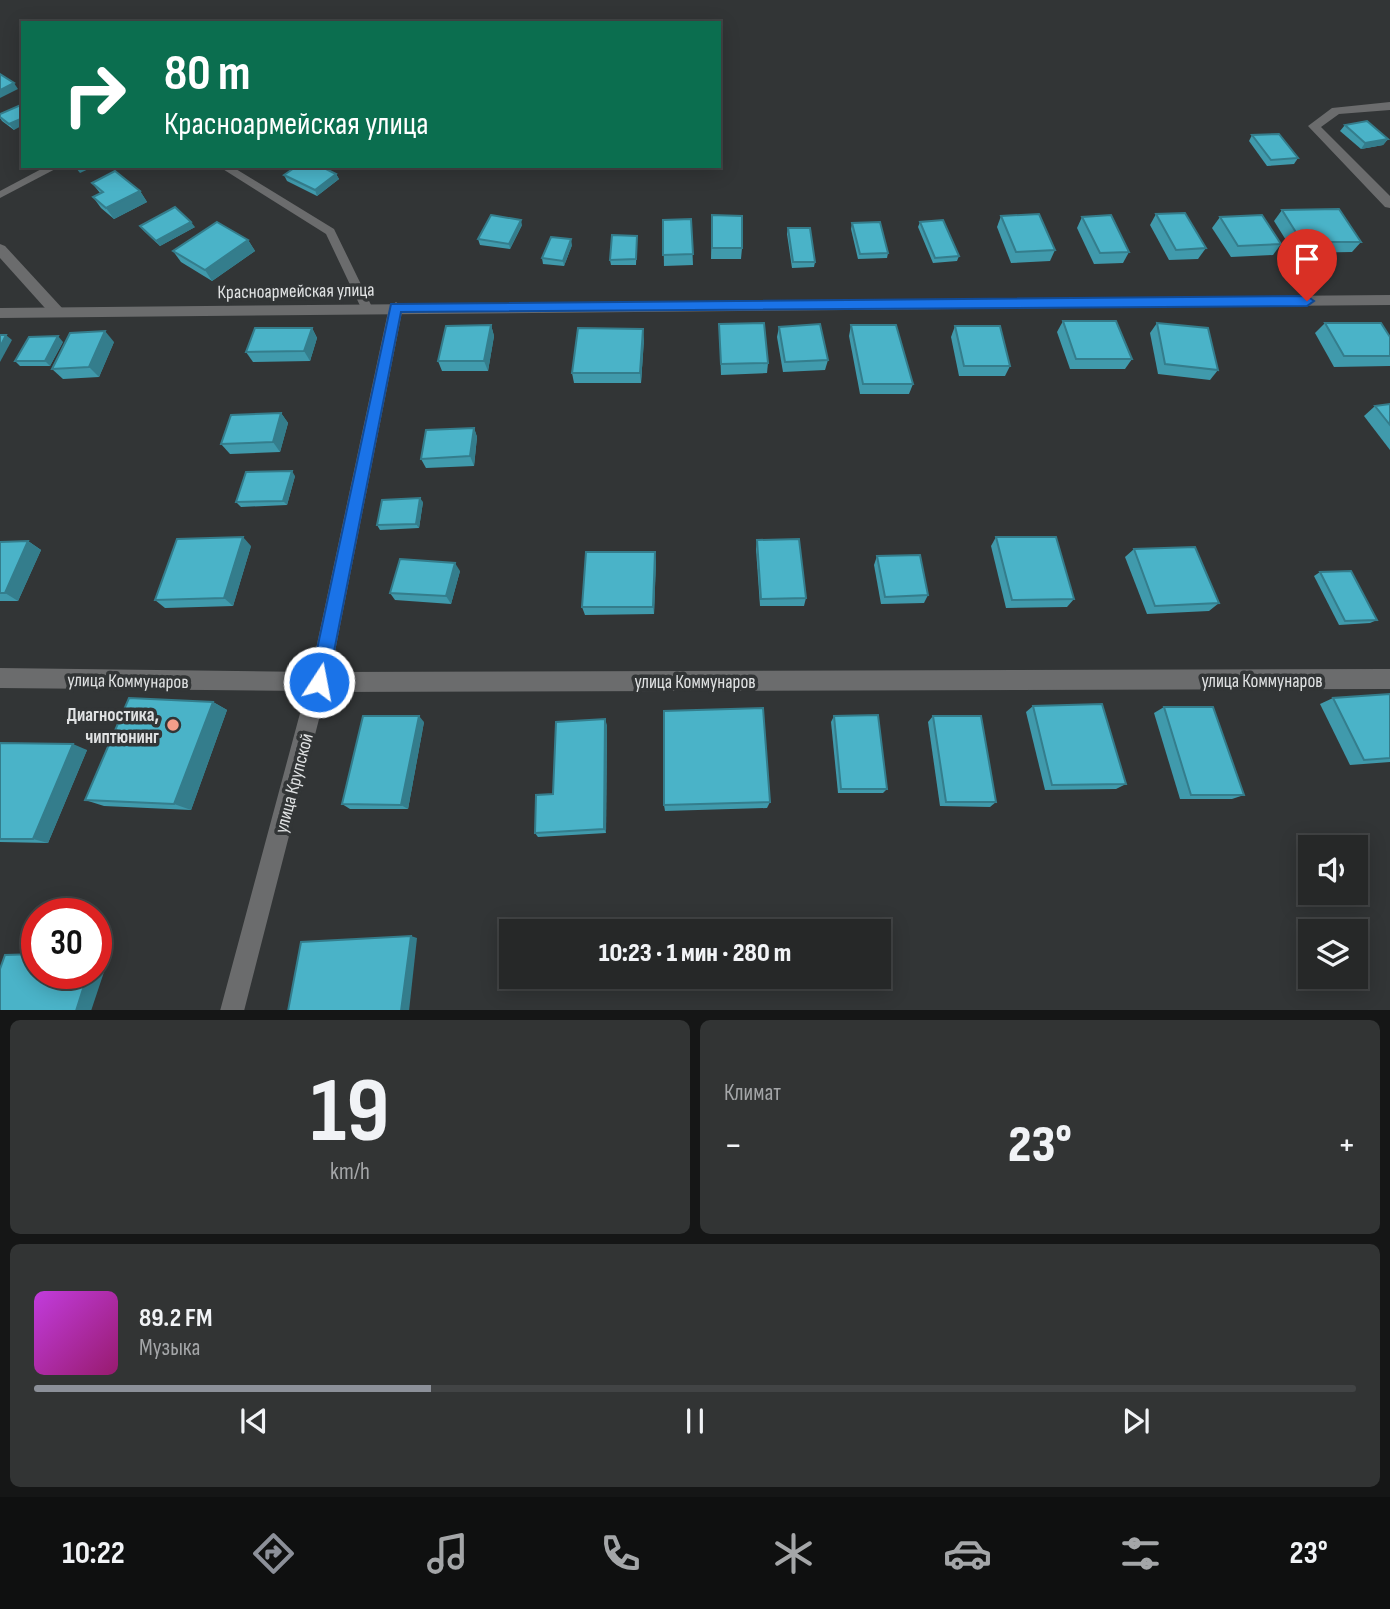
<!DOCTYPE html>
<html lang="ru">
<meta charset="utf-8">
<style>
:root{--surface:#262828;--page:#323434;--text:#f1f3f6;--muted:#a4a6a8;--line:#424445;--accent:#8c9099}
body{margin:0;font-family:"Sofia Sans Condensed",sans-serif;background:var(--page);color:var(--text);height:100vh;display:flex;flex-direction:column;font-size:26px;white-space:nowrap}
*{box-sizing:border-box;margin:0}
p{font-size:23px;color:var(--muted)}
.icon{flex:none;width:38px;height:38px;fill:none;stroke:currentColor;stroke-width:2;stroke-linecap:round;stroke-linejoin:round}
.map{position:relative;height:1010px;overflow:hidden}
.drawer{display:flex;flex-direction:column;gap:10px;padding:10px;background:#151616;flex:1}
.drawer>*{flex:none}
.guide{position:absolute;left:21px;top:21px;width:700px;height:147px;border-radius:0px;box-shadow:0 4px 18px #0003,0 0 0 2px var(--line);background:#0b6e4f;color:#fff;overflow:hidden}
.buttons{position:absolute;left:1298px;top:835px;display:grid;gap:14px}
.buttons a{display:grid;place-items:center;width:70px;height:70px;border-radius:0px;background:var(--surface);box-shadow:0 4px 18px #0003,0 0 0 2px var(--line);font-size:35px}
.speed{position:absolute;left:21px;top:898px;display:flex;gap:14px;font-size:35px;font-weight:700;text-align:center}
.speed>*{display:grid;place-content:center;width:91px;height:91px;border-radius:50%;background:var(--surface);box-shadow:0 4px 18px #0003,0 0 0 2px var(--line);line-height:1}
.speed .limit{border:10px solid #d22;background:#fff;color:#111}
.pin{position:absolute;display:grid;place-items:center;width:60px;height:60px;color:#fff;margin:-72px -30px;border-radius:50% 50% 50% 0;rotate:-45deg;box-shadow:0 0 7px #0007}
.pin .icon{rotate:45deg}
.me{position:absolute;width:77px;margin:-38px;rotate:11deg;stroke-linejoin:round;filter:drop-shadow(0 0 5px #0008)}
.turn{display:flex;align-items:center;gap:24px;height:147px;padding:0 28px;font-size:32px}
.turn .icon{width:91px;height:91px;stroke-width:2.5}
.turn b{display:block;font-size:49px;line-height:60px}
.big{font-size:52px;font-weight:800;line-height:1.1}
.drawer .card{flex:1;display:flex;flex-direction:column;justify-content:center;gap:10px;min-width:0;padding:0 24px;border-radius:10px;background:var(--page)}
.drawer .dial{align-items:center;gap:0}
.dial b{font-size:91px;line-height:1}
.song{display:flex;align-items:center;gap:21px}
.cover{width:84px;height:84px;border-radius:10px;background:linear-gradient(135deg,hsl(290 70% 55%),hsl(320 70% 35%))}
.played{height:7px;border-radius:4px;background:linear-gradient(90deg,var(--accent) 30%,var(--line) 30%)}
.keys{display:flex;justify-content:space-around;direction:ltr}
.heat{display:flex;justify-content:space-between;align-items:center;font-size:38px;direction:ltr}
.drawer .tiles{flex:1;display:grid;gap:10px;grid-template-columns:1fr 1fr}
.card:last-child{grid-column:span 2}
.trip{position:absolute;left:499px;top:919px;width:392px;height:70px;border-radius:0px;background:var(--surface);box-shadow:0 4px 18px #0003,0 0 0 2px var(--line);font-weight:800;line-height:70px;text-align:center}
.dock{display:flex;height:112px;justify-content:space-around;align-items:center;background:#0f1010;color:var(--muted)}
.dock .icon{width:49px;height:49px}
.dock .active{color:var(--accent)}
.dock b{font-size:32px;color:var(--text)}
.map>svg:first-child{display:block}
.lines{fill:none;stroke-linecap:round;stroke-linejoin:round}
.service{fill:#6b6c6d;fill-rule:evenodd}
.minor{fill:#6b6c6d;fill-rule:evenodd}
.tertiary{fill:#6b6c6d;fill-rule:evenodd}
.wall{fill:#409aac}
.shaded-wall{fill:#347d8c}
.building{fill:#4ab3c8;stroke:#347d8c;stroke-width:2}
.route{fill:#1a73e8;stroke:#114b97;stroke-width:2}
.poi-dot{fill:#f49e8a;stroke:#323536;stroke-width:2.5}
.labels{text-anchor:middle;stroke-width:7;stroke-linejoin:round;paint-order:stroke}
.street-label{font-size:19px;fill:#e0e2e3;stroke:#323536}
.poi-label{font-size:19px;font-weight:bold;fill:#e0e2e3;stroke:#323536;text-anchor:end}
</style>
<div class="map">
<svg width="1390" height="1011" viewBox="0 0 1390 1011">
<rect width="100%" height="100%" fill="#323536"/>
<g class="lines">
<g class="service">
<polygon points="47,166 61,166 0,198 0,191"/>
<polygon points="218,166 231,166 334,229 373,309 371,312 363,312 326,234"/>
</g>
<g class="minor">
<polygon points="1390,102 1390,110 1339,114 1321,127 1390,196 1390,208 1385,207 1308,126 1332,108"/>
<polygon points="0,244 5,246 63,309 65,313 63,317 53,317 0,258"/>
<polygon points="396,302 403,307 331,672 1390,669 1390,689 326,692 244,1011 220,1011 306,691 0,688 0,668 311,672 389,307"/>
</g>
<polygon class="tertiary" points="1390,295 1390,305 0,318 0,308"/>
</g>
<g class="wall">
<polygon points="23,104 14,130 2,121 0,118 0,114"/>
<polygon points="1345,125 1388,139 1383,145 1361,149 1340,131"/>
<polygon points="1252,135 1298,158 1294,164 1267,166 1249,141"/>
<polygon points="336,174 339,179 317,196 287,181 284,175"/>
<polygon points="92,183 140,191 147,202 114,219 101,208 93,197 100,193"/>
<polygon points="1282,210 1361,242 1352,252 1294,253 1274,221"/>
<polygon points="1156,214 1206,248 1198,259 1169,260 1150,225"/>
<polygon points="712,215 742,248 741,259 711,259"/>
<polygon points="1001,216 1055,250 1050,261 1011,263 997,227"/>
<polygon points="1082,217 1129,252 1123,263 1094,264 1077,228"/>
<polygon points="1220,217 1281,244 1273,255 1231,257 1212,228"/>
<polygon points="691,219 693,265 664,266 663,220"/>
<polygon points="920,222 959,256 957,261 933,263 918,227"/>
<polygon points="852,223 888,253 887,258 858,259 851,229"/>
<polygon points="522,225 510,249 480,245 478,239"/>
<polygon points="140,226 195,227 160,246 144,231"/>
<polygon points="788,228 815,262 814,267 792,268 787,234"/>
<polygon points="637,236 636,265 611,265 610,260"/>
<polygon points="248,240 255,251 212,281 181,262 173,251"/>
<polygon points="572,245 564,266 543,264 542,258"/>
<polygon points="1063,321 1132,359 1125,369 1070,369 1057,332"/>
<polygon points="1157,323 1218,370 1210,380 1158,374 1150,333"/>
<polygon points="1325,323 1390,337 1390,366 1334,367 1315,333"/>
<polygon points="719,324 768,363 767,373 721,375"/>
<polygon points="491,325 494,336 488,371 442,371 438,361"/>
<polygon points="851,325 913,384 909,394 860,394 849,336"/>
<polygon points="955,326 1010,366 1005,376 959,376 951,337"/>
<polygon points="779,327 828,360 825,370 783,372 777,337"/>
<polygon points="312,328 317,338 310,361 253,362 246,352"/>
<polygon points="644,339 641,383 574,383 572,373"/>
<polygon points="63,342 50,366 20,366 15,361"/>
<polygon points="114,342 99,377 63,379 52,369"/>
<polygon points="1390,404 1390,450 1364,416 1375,406"/>
<polygon points="281,413 288,423 280,452 230,454 221,444"/>
<polygon points="474,428 477,437 474,466 426,468 421,459"/>
<polygon points="295,476 287,505 241,507 236,502"/>
<polygon points="423,502 419,528 380,530 377,525"/>
<polygon points="996,537 1074,599 1067,607 1006,608 991,546"/>
<polygon points="757,540 806,598 804,606 760,606 756,549"/>
<polygon points="28,541 41,550 18,601 0,601 0,542"/>
<polygon points="251,546 233,606 165,608 155,600"/>
<polygon points="1134,549 1219,603 1209,611 1147,614 1125,557"/>
<polygon points="877,556 928,595 924,603 881,604 874,565"/>
<polygon points="656,560 654,614 585,615 582,607"/>
<polygon points="460,571 451,604 395,600 390,593"/>
<polygon points="1320,572 1377,620 1370,623 1339,625 1314,576"/>
<polygon points="1390,694 1390,762 1350,765 1320,704 1333,698"/>
<polygon points="213,702 227,710 191,810 104,806 85,800"/>
<polygon points="1033,706 1126,784 1116,789 1045,790 1026,712"/>
<polygon points="1164,707 1244,795 1232,799 1180,799 1154,713"/>
<polygon points="834,716 887,789 883,793 838,793 831,722"/>
<polygon points="933,716 996,802 990,807 940,806 928,722"/>
<polygon points="424,722 408,809 350,809 342,804"/>
<polygon points="607,725 606,833 538,837 535,833 553,794"/>
<polygon points="0,743 87,750 48,843 0,842"/>
<polygon points="770,802 767,808 665,811 664,805"/>
</g>
<g class="shaded-wall">
<polygon points="14,83 18,89 0,98 0,90"/>
<polygon points="23,118 23,125 14,130 9,124"/>
<polygon points="1388,139 1383,145 1361,149 1365,143"/>
<polygon points="79,166 95,166 80,173 76,168"/>
<polygon points="336,174 339,179 317,196 315,190"/>
<polygon points="140,191 147,202 114,219 106,208"/>
<polygon points="521,220 522,225 510,249 509,244"/>
<polygon points="191,222 195,227 160,246 156,241"/>
<polygon points="571,239 572,245 564,266 563,261"/>
<polygon points="248,240 255,251 212,281 205,270"/>
<polygon points="491,325 494,336 488,371 484,361"/>
<polygon points="312,328 317,338 310,361 304,351"/>
<polygon points="643,329 644,339 641,383 640,373"/>
<polygon points="105,331 114,342 99,377 89,367"/>
<polygon points="6,335 12,340 0,362 0,347"/>
<polygon points="58,336 63,342 50,366 45,361"/>
<polygon points="281,413 288,423 280,452 273,442"/>
<polygon points="474,428 477,437 474,466 470,456"/>
<polygon points="292,471 295,476 287,505 283,501"/>
<polygon points="420,498 423,502 419,528 416,524"/>
<polygon points="243,537 251,546 233,606 224,598"/>
<polygon points="28,541 41,550 18,601 5,593"/>
<polygon points="655,552 656,560 654,614 653,607"/>
<polygon points="455,563 460,571 451,604 446,596"/>
<polygon points="213,702 227,710 191,810 174,804"/>
<polygon points="419,716 424,722 408,809 401,805"/>
<polygon points="605,719 607,725 606,833 604,829"/>
<polygon points="73,744 87,750 48,843 33,839"/>
<polygon points="411,936 417,938 409,1011 401,1011"/>
<polygon points="96,953 110,954 91,1011 76,1011 88,973 96,973"/>
</g>
<g class="building">
<polygon points="0,74 14,83 0,90"/>
<polygon points="23,104 23,118 9,124 0,117 0,114"/>
<polygon points="1367,121 1388,139 1365,143 1345,125"/>
<polygon points="1279,134 1298,158 1271,160 1252,135"/>
<polygon points="297,166 320,166 336,174 315,190 284,175"/>
<polygon points="115,171 140,191 106,208 93,197 103,192 92,183"/>
<polygon points="175,207 191,222 156,241 140,226"/>
<polygon points="1339,209 1361,242 1302,242 1282,210"/>
<polygon points="1185,213 1206,248 1176,250 1156,214"/>
<polygon points="1039,214 1055,250 1016,252 1001,216"/>
<polygon points="491,215 521,220 509,244 478,239"/>
<polygon points="712,215 742,216 742,248 712,248"/>
<polygon points="1111,215 1129,252 1100,253 1082,217"/>
<polygon points="1262,215 1281,244 1238,246 1220,217"/>
<polygon points="691,219 693,254 663,255 663,220"/>
<polygon points="943,220 959,256 935,258 920,222"/>
<polygon points="217,222 248,240 205,270 173,251"/>
<polygon points="880,222 888,253 860,254 852,223"/>
<polygon points="788,228 810,228 815,262 793,262"/>
<polygon points="612,235 637,236 636,259 610,260"/>
<polygon points="551,237 571,239 563,261 542,258"/>
<polygon points="1063,321 1116,321 1132,359 1076,359"/>
<polygon points="764,323 768,363 721,364 719,324"/>
<polygon points="1157,323 1208,328 1218,370 1165,364"/>
<polygon points="1325,323 1381,323 1390,337 1390,356 1344,356"/>
<polygon points="820,324 828,360 785,362 779,327"/>
<polygon points="491,325 484,361 438,361 446,326"/>
<polygon points="851,325 896,325 913,384 863,384"/>
<polygon points="955,326 1000,326 1010,366 964,366"/>
<polygon points="255,328 312,328 304,351 246,352"/>
<polygon points="578,328 643,329 640,373 572,373"/>
<polygon points="105,331 89,367 52,369 70,333"/>
<polygon points="0,335 6,335 0,347"/>
<polygon points="58,336 45,361 15,361 29,337"/>
<polygon points="1390,404 1390,425 1375,406"/>
<polygon points="281,413 273,442 221,444 231,415"/>
<polygon points="474,428 470,456 421,459 426,430"/>
<polygon points="292,471 283,501 236,502 246,472"/>
<polygon points="420,498 416,524 377,525 382,500"/>
<polygon points="243,537 224,598 155,600 177,539"/>
<polygon points="996,537 1056,537 1074,599 1012,600"/>
<polygon points="799,539 806,598 761,599 757,540"/>
<polygon points="28,541 5,593 0,593 0,542"/>
<polygon points="1195,547 1219,603 1155,606 1134,549"/>
<polygon points="586,552 655,552 653,607 582,607"/>
<polygon points="920,555 928,595 885,597 877,556"/>
<polygon points="400,559 455,563 446,596 390,593"/>
<polygon points="1351,571 1377,620 1345,621 1320,572"/>
<polygon points="1390,694 1390,758 1364,760 1333,698"/>
<polygon points="129,698 213,702 174,804 85,800"/>
<polygon points="1102,704 1126,784 1052,785 1033,706"/>
<polygon points="1164,707 1213,707 1244,795 1191,795"/>
<polygon points="763,708 770,802 664,805 664,711"/>
<polygon points="878,715 887,789 841,789 834,716"/>
<polygon points="363,716 419,716 401,805 342,804"/>
<polygon points="933,716 981,716 996,802 946,802"/>
<polygon points="605,719 604,829 535,833 536,795 553,794 556,722"/>
<polygon points="0,743 73,744 33,839 0,839"/>
<polygon points="411,936 401,1011 288,1011 301,942"/>
<polygon points="37,954 37,973 88,973 76,1011 0,1011 0,969 5,955"/>
</g>
<polygon class="route" points="1307,296 1314,301 1307,306 401,312 328,682 326,689 319,691 313,689 310,682 391,304"/>
<circle class="poi-dot" cx="173" cy="725" r="7"/>
<g class="labels">
<g class="street-label">
<text transform="translate(296 290) rotate(-1)" y="7">Красноармейская улица</text>
<text transform="translate(128 680) rotate(1)" y="7">улица Коммунаров</text>
<text x="1262" y="687">улица Коммунаров</text>
<text x="695" y="688">улица Коммунаров</text>
<text transform="translate(293 783) rotate(-75)" y="7">улица Крупской</text>
</g>
<g class="poi-label">
<text x="159" y="721">Диагностика,<tspan x="159" dy="22">чиптюнинг</tspan></text>
</g>
</g>
</svg>
<div class="buttons">
<a><svg class="icon" aria-label="sound" viewBox="0 0 24 24"><path d="M4 9h4l5-4v14l-5-4H4zM17 9q2 3 0 6"/></svg></a>
<a><svg class="icon" aria-label="layers" viewBox="0 0 24 24"><path d="M12 4l9 5-9 5-9-5zM3 14l9 5 9-5"/></svg></a>
</div>
<div class="speed"><div class="limit">30</div></div>
<div class="pin" style="left:1307px;top:301px;background:#d93025"><svg class="icon" aria-label="arrive" viewBox="0 0 24 24"><path d="M6 21V4h12l-3 4 3 4H6"/></svg></div>
<svg class="me" style="left:319px;top:682px" viewBox="-20 -20 40 40"><circle r="17" fill="#1a73e8" stroke="#fff" stroke-width="3"/><path d="M0-11L8 9 0 5-8 9z" fill="#fff"/></svg>
<div class="trip">10:23 · 1 мин · 280 m</div>
<div class="guide">
<div class="turn"><svg class="icon" aria-label="right" viewBox="0 0 24 24"><path d="M7 20v-9h11M14 6l5 5-5 5"/></svg><div><b>80 m</b>Красноармейская улица</div></div>
</div>
</div>
<section class="drawer">
<div class="tiles">
<div class="card dial"><b>19</b><p>km/h</p></div>
<div class="card"><p>Климат</p>
<div class="heat"><a>−</a><b class="big">23°</b><a>+</a></div>
</div>
<div class="card">
<div class="song"><i class="cover"></i><div><b>89.2 FM</b><p>Музыка</p></div></div>
<div class="played"></div>
<div class="keys"><svg class="icon" aria-label="previous" viewBox="0 0 24 24"><path d="M18 5L8 12l10 7zM5 5v14"/></svg><svg class="icon" aria-label="pause" viewBox="0 0 24 24"><path d="M8 5v14M16 5v14"/></svg><svg class="icon" aria-label="next" viewBox="0 0 24 24"><path d="M6 5l10 7-10 7zM19 5v14"/></svg></div>
</div>
</div>
</section>
<nav class="dock">
<b>10:22</b>
<svg class="icon active" aria-label="directions" viewBox="0 0 24 24"><path d="M12 3l9 9-9 9-9-9zM9 14v-3h6M13 9l2 2-2 2"/></svg>
<svg class="icon" aria-label="music" viewBox="0 0 24 24"><path d="M9 18V5l10-2v13"/><circle cx="6" cy="18" r="3"/><circle cx="16" cy="16" r="3"/></svg>
<svg class="icon" aria-label="phone" viewBox="0 0 24 24"><path d="M5 4h4l2 5-3 2q2 4 5 5l2-3 5 2v4C11 20 4 13 5 4z"/></svg>
<svg class="icon" aria-label="climate" viewBox="0 0 24 24"><path d="M12 3v18M4 7l16 10M4 17L20 7"/></svg>
<svg class="icon" aria-label="car" viewBox="0 0 24 24"><path d="M5 17H2v-5l4-1 3-4h7l3 4 3 1v5h-3M9 17h6M6 11h13"/><circle cx="7" cy="17" r="2"/><circle cx="17" cy="17" r="2"/></svg>
<svg class="icon" aria-label="filters" viewBox="0 0 24 24"><path d="M4 7h16M4 17h16"/><circle cx="9" cy="7" r="2"/><circle cx="15" cy="17" r="2"/></svg>
<b>23°</b>
</nav>
